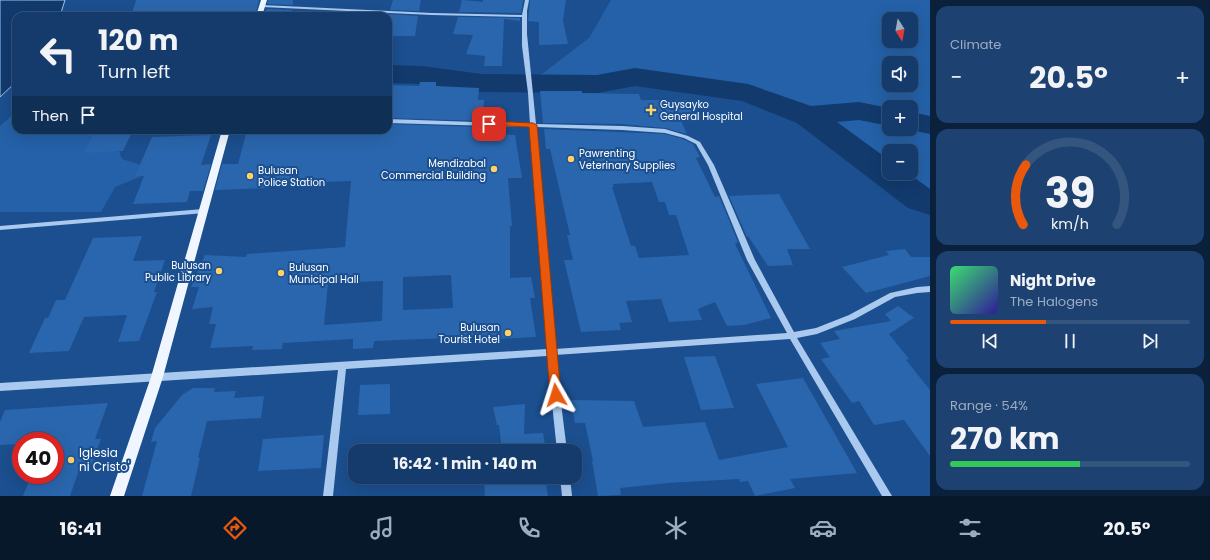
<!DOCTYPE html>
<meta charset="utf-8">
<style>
:root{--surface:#143b6b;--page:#1d4271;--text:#f1f3f6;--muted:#9dadc1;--line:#33557e;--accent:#ea580c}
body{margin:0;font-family:Poppins,sans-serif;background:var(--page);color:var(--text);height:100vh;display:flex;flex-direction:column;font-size:15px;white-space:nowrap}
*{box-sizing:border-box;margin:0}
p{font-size:13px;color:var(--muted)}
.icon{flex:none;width:22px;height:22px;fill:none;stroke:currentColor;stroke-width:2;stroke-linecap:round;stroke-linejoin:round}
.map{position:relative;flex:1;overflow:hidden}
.panel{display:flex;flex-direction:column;gap:6px;padding:6px;background:#0b203b;width:280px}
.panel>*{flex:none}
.guide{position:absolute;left:12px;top:12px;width:380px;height:122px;border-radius:12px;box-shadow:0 4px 16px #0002,0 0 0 1px var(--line);background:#143b6b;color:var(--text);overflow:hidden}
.needle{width:26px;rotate:169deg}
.tools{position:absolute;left:882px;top:12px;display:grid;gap:8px}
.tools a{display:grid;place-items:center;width:36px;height:36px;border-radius:8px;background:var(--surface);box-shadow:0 4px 16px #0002,0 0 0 1px var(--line);font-size:20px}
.speed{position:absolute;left:12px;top:432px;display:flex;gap:8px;font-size:20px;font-weight:700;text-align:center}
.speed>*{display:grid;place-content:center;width:52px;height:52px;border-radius:50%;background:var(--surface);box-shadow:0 4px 16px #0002,0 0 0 1px var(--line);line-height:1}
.speed .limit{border:6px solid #d22;background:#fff;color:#111}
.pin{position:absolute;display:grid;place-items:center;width:34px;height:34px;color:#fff;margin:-17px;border-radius:8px;box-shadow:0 2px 6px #0006}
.me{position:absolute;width:44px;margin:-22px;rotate:354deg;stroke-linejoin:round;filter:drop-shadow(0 0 3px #0008)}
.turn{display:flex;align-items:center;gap:14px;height:84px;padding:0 20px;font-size:18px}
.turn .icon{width:52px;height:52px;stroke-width:2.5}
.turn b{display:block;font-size:28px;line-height:34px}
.then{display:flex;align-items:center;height:38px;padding:0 20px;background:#0003;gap:8px;font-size:15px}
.big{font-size:30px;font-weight:700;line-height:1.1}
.panel .card{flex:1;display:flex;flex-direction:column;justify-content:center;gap:6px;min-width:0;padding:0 14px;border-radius:12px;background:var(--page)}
.panel .dial{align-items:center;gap:0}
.dial svg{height:104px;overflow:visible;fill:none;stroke:var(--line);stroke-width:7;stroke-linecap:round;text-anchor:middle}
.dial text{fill:var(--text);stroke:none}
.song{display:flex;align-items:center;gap:12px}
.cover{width:48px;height:48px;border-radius:6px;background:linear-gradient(135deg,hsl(140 70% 55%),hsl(250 70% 35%))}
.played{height:4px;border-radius:2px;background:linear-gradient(90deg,var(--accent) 40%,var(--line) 40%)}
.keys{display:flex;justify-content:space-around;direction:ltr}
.heat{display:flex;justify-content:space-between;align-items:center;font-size:22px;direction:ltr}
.charge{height:6px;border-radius:3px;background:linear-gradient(90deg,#34c759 54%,var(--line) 0)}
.trip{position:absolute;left:348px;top:444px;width:234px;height:40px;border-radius:12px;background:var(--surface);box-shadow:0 4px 16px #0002,0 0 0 1px var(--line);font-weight:700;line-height:40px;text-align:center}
.tabs{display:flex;height:64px;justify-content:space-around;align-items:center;background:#08182b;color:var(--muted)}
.tabs .icon{width:28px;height:28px}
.tabs .on{color:var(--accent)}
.tabs b{font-size:18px;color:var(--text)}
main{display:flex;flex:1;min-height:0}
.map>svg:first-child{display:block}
.green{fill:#2461a8;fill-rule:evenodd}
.water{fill:#123a6d;stroke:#9cc4f0}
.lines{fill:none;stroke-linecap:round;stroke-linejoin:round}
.river{fill:#123a6d;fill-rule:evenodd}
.building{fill:#2a66ad;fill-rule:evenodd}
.minor{fill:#a9c9ee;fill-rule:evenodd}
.major{fill:#f0f6ff;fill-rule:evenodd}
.route{fill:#ea580c;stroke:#983908}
.poi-dot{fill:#ffd166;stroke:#1b4f8f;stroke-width:1.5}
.labels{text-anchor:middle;stroke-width:4;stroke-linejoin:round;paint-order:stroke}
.poi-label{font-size:10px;fill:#fff;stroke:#1b4f8f;text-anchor:start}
.near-poi-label{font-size:12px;fill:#fff;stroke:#1b4f8f;text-anchor:start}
</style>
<main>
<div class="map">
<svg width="930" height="496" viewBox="0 0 930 496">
<rect width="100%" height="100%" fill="#1b4f8f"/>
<g class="green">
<path d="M611,0H930V119L911,115V107H889V111L861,106L807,109L750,90L632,73L594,81L534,80L589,38ZM889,19H911V41H889ZM889,63H911V85H889Z"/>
<polygon points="16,112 16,130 111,130 122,159 157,170 115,187 101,212 0,212 0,126"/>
<polygon points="860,113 889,119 889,129 911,129 911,123 930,127 930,197 924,195 894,173 911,173 911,151 889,151 889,169 818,119"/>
</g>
<polygon class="water" points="0,0 65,0 60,16 16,16 16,82 0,97"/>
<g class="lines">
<g class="river">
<polygon points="388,65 422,66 482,74 597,75 635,68 748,84 811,106 859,102 889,108 889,126 859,120 837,122 889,160 889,173 908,173 930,189 930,215 908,208 797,123 742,101 635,86 597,93 482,92 422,84 388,83"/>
<polygon points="911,112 930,116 930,134 906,129 911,129"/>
</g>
</g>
<g class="building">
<polygon points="136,0 259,0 255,16 131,16"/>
<polygon points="268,0 293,0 293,5 267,4"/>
<polygon points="393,0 421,0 419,11 390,10"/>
<polygon points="462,0 483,2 483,0 523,0 521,13 459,12"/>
<polygon points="530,0 566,0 563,21 568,44 539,45 539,22 528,21"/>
<polygon points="266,9 292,10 292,16 264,16"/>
<polygon points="389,14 418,16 415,36 391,36 392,31 388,31"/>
<polygon points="458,17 520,18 520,21 504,19 502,66 484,66 485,56 466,54 473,35 453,34"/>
<polygon points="420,82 436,82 436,86 479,88 478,100 484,100 483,121 388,118 388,85 419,86"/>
<polygon points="540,91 582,91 582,93 639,94 641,100 689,100 696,122 681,121 687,134 665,128 622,124 543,123"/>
<path d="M388,124L482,127L481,134L515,135L522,178H508L512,226H510V278L531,277L535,298H530L536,337L498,339V336L374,341L373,348L353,349V339L283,343L282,349L252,350L253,346L210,348L216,324H209L213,307L192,309L199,287H191L205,255L246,257L247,254L345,247L351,181L271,184L269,188L215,190L222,164H238L247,130H388ZM451,275L453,308L403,310V277ZM383,281L382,321L324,325L328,283Z"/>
<path d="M544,129L665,134L683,139L693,144L700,157L696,158L715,197L719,196L738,242L735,244L771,318L744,325L727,326L715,302L698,309L702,320L669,322L661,299L626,301L632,322L619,323L621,330L581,332L564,260H573L567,235H570L550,149H546ZM652,182L659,202H665L669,215H676L689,255L639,258L635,246H631L612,187H614L613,184Z"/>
<polygon points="132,132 123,151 84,153 94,133"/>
<polygon points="211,135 201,165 211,164 203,191 190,191 187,202 133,204 144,176 135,176 152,137"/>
<polygon points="779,194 810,249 787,249 793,265 768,266 748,236 747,237 729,196"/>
<polygon points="142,236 133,261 165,260 154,292 157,292 139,341 118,342 127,315 84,317 69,351 29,353 45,318 48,318 56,300 65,300 93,238"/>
<polygon points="905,249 911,257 930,257 930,276 866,293 842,267 889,255 886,251"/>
<polygon points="898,306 913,317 915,317 889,334 909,359 906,360 930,390 930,456 904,420 874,425 859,401 852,403 821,359 830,357 820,343 840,339 834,331 891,321 885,314"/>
<polygon points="715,356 734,408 701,410 684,357"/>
<polygon points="803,378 857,473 790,479 795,488 755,496 748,481 740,482 739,479 668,483 620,488 621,495 598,496 592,461 593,461 585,423 575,423 571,400 634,401 643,427 705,422 719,460 788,447 756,384"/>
<polygon points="390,384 390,414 358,415 360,385"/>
<polygon points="193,388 215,388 214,392 236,391 234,398 264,396 261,418 207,421 198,458 200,458 191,496 142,496 157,441 151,442 155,428 182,395"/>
<polygon points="108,403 95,439 101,439 90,469 79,470 70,496 23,496 30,479 55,478 55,441 21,441 21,444 0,445 0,422 5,410"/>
<polygon points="525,404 524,434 543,433 546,451 502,451 499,425 497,425 493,407"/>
<polygon points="324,435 321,468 258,471 263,439"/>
<polygon points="484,477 545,477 548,496 485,496"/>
</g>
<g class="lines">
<g class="minor">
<path d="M525,0H529L527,11V34L536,124L622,126L665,129L688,136L700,142L714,165L755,260L794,332L816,328L849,315L890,293L917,287L930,286V292L917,293L895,297L855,319L817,334L797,338L892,496H882L790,339L555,355L567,451H557L547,356L346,369L333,496H323L338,370L0,391V383L547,349L531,127L388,123V119L530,124L528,93L522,46V17L432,15L262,7L260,6L262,5L432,13L522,15ZM537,127L622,130L665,133L684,138L696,144L708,165L747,260L787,333L555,349Z"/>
<polygon points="203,209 206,211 205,213 0,230 0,226"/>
<polygon points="560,477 570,477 572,496 562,496"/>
</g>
<g class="major">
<polygon points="261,0 267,0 262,16 256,16"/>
<polygon points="222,130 230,130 163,377 124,496 110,496 151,377"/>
</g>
</g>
<polygon class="route" points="489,121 533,123 537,125 561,395 560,398 556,399 552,398 550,395 529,127 487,125 487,122"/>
<g class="poi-dot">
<path d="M649 104h4v4h4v4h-4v4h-4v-4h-4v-4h4z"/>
<circle cx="571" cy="159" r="4"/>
<circle cx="494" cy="169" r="4"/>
<circle cx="250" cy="176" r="4"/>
<circle cx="219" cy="271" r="4"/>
<circle cx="281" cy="273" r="4"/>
<circle cx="508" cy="333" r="4"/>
<circle cx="71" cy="460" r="4"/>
</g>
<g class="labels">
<g class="poi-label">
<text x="660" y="108">Guysayko<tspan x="660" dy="12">General Hospital</tspan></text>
<text x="579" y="157">Pawrenting<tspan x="579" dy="12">Veterinary Supplies</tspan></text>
<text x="486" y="167" text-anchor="end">Mendizabal<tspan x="486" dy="12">Commercial Building</tspan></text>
<text x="258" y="174">Bulusan<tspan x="258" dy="12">Police Station</tspan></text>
<text x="211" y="269" text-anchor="end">Bulusan<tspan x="211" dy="12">Public Library</tspan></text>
<text x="289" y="271">Bulusan<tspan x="289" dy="12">Municipal Hall</tspan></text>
<text x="500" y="331" text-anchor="end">Bulusan<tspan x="500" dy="12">Tourist Hotel</tspan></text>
</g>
<g class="near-poi-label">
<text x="79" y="457">Iglesia<tspan x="79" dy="14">ni Cristo'</tspan></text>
</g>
</g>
</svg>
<div class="tools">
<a><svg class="needle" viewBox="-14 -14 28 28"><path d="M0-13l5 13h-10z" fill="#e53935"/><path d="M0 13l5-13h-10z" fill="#9dadc1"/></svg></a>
<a><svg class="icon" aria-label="sound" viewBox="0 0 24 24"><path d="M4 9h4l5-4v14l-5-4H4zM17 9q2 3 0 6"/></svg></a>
<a>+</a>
<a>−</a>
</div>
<div class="speed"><div class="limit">40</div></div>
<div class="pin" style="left:489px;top:124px;background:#d93025"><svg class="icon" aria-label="arrive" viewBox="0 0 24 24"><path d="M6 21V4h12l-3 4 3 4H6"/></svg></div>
<svg class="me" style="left:556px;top:395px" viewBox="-20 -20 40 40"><path d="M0-17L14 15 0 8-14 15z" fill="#ea580c" stroke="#fff" stroke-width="4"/></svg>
<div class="trip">16:42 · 1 min · 140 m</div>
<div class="guide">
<div class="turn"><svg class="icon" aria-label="left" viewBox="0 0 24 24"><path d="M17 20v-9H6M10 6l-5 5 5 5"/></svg><div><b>120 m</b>Turn left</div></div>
<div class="then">Then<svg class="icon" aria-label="arrive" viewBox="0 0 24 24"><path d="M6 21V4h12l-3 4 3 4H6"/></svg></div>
</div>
</div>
<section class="panel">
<div class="card"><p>Climate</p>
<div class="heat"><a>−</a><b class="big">20.5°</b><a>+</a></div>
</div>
<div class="card dial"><svg viewBox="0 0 100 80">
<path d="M14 69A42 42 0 1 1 86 69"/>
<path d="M14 69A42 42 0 0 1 16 23" stroke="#ea580c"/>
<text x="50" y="56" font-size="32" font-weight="700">39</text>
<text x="50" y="72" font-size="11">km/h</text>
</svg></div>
<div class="card">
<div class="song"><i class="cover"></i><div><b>Night Drive</b><p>The Halogens</p></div></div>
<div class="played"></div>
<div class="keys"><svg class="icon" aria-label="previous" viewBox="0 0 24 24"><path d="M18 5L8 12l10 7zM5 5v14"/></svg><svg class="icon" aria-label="pause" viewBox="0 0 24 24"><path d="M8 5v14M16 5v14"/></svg><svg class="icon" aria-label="next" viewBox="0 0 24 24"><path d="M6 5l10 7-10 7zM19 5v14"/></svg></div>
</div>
<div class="card"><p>Range · 54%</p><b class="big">270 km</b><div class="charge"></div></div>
</section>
</main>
<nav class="tabs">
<b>16:41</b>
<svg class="icon on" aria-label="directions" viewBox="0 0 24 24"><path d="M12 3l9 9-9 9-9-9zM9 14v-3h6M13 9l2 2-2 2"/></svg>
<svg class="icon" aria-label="music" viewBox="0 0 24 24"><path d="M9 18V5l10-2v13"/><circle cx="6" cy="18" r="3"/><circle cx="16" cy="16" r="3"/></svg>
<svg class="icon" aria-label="phone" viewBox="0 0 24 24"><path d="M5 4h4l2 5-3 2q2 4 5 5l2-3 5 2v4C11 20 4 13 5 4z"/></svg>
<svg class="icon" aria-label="climate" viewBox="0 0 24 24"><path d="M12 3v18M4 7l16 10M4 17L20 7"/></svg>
<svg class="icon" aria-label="car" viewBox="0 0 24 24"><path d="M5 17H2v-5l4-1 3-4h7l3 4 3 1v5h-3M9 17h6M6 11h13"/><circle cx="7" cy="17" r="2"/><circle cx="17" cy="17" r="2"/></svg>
<svg class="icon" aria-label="filters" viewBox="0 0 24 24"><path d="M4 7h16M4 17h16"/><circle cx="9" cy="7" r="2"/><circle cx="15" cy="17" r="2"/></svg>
<b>20.5°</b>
</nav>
